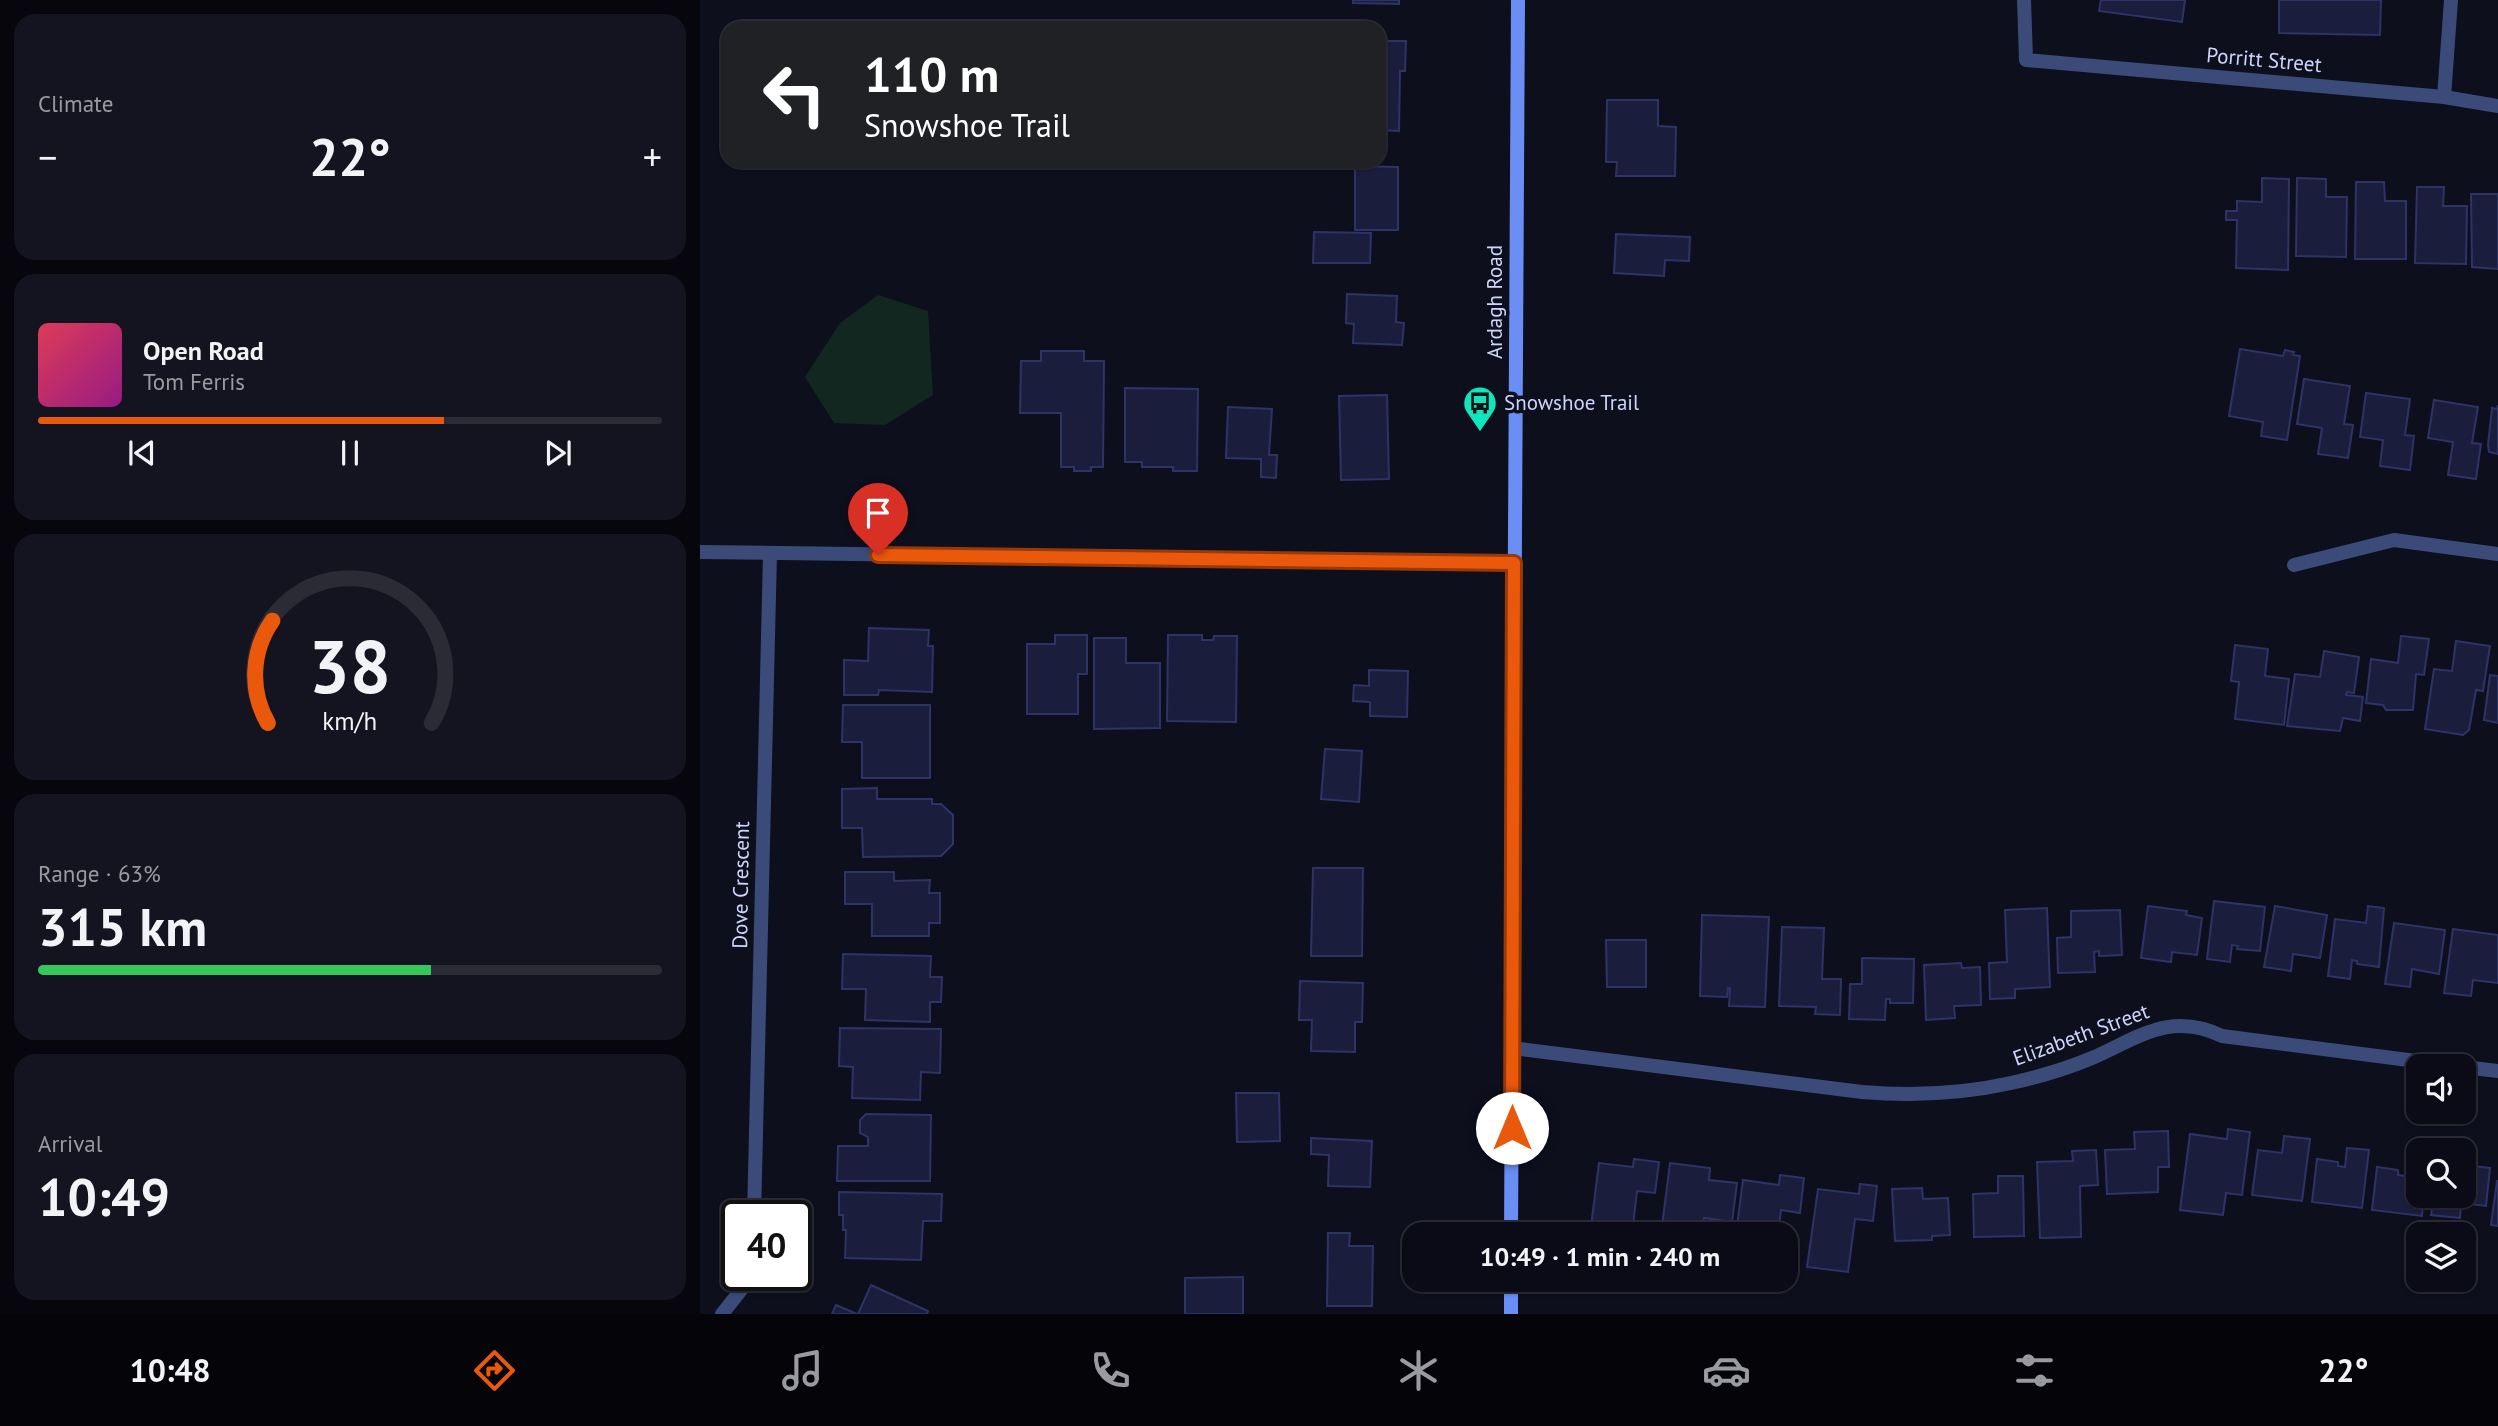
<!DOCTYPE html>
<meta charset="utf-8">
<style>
:root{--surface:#0a0b16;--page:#13141f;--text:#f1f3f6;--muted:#999ba1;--line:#2a2b35;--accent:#ea580c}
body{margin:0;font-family:"PT Sans",sans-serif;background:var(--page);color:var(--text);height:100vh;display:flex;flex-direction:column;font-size:26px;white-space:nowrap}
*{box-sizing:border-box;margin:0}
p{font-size:23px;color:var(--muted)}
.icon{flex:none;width:38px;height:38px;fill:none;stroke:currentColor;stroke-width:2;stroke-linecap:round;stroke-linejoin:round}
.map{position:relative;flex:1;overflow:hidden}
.panel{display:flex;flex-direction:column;gap:14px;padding:14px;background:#06060c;width:700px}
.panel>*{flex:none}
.hud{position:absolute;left:21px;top:21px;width:665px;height:147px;border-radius:21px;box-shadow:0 2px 5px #0004,0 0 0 2px var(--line);background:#202124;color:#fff;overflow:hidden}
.controls{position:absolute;left:1706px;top:1054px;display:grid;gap:14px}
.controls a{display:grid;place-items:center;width:70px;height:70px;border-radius:14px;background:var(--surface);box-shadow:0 2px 5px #0004,0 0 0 2px var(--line);font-size:35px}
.speed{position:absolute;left:21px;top:1200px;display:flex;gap:14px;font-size:35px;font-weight:700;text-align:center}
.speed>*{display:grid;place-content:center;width:91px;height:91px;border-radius:50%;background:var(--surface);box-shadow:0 2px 5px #0004,0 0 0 2px var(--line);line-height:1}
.speed .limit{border:4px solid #111;border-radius:10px;background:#fff;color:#111}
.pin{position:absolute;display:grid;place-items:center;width:60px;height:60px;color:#fff;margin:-72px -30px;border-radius:50% 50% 50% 0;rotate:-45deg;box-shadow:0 0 7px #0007}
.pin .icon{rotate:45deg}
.me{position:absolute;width:77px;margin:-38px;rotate:0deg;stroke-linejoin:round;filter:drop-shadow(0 0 5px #0008)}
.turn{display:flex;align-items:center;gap:24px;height:147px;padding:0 28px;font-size:32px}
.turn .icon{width:91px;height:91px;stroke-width:2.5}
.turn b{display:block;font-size:49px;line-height:60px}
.big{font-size:52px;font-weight:700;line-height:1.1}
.panel .tile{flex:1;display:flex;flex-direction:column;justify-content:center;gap:10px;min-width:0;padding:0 24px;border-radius:21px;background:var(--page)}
.panel .dial{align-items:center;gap:0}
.dial svg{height:182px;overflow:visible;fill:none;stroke:var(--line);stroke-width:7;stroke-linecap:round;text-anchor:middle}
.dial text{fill:var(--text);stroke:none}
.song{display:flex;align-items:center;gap:21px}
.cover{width:84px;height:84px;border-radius:10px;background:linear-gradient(135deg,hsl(350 70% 55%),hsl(310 70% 35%))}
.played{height:7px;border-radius:4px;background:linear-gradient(90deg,var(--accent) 65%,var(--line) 65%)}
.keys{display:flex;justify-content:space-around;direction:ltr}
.heat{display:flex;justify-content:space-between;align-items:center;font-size:38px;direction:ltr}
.charge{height:10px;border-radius:5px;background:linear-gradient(90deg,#34c759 63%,var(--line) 0)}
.trip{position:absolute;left:702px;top:1222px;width:396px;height:70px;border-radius:21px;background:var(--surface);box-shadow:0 2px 5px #0004,0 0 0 2px var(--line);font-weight:700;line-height:70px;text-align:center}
.menu{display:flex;height:112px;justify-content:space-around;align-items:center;background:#040409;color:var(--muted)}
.menu .icon{width:49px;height:49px}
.menu .selected{color:var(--accent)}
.menu b{font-size:32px;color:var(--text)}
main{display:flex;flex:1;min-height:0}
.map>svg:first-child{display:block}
.green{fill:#112720}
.building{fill:#1b1d3d;stroke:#2e3367;stroke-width:2}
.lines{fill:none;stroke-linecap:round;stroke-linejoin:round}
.street{stroke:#3b4b79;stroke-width:14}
.secondary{stroke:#6b8ef5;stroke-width:14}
.route-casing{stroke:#983908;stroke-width:18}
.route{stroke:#ea580c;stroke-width:12}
.labels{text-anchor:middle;stroke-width:7;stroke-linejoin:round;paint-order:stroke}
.street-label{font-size:21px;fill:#cdd5fc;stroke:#0d0f1d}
.poi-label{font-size:21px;fill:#cdd5fc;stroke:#0d0f1d;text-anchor:start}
</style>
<main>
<section class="panel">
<div class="tile"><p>Climate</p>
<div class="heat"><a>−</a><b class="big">22°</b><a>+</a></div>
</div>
<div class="tile">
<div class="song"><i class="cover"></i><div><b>Open Road</b><p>Tom Ferris</p></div></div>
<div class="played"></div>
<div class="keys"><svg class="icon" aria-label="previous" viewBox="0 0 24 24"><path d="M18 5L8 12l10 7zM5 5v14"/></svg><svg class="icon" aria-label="pause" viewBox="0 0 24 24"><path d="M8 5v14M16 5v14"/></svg><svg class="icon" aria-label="next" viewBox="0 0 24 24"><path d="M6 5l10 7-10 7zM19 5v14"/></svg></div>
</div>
<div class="tile dial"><svg viewBox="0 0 100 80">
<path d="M14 69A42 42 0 1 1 86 69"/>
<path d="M14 69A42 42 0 0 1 16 24" stroke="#ea580c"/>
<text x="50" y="56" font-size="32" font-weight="700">38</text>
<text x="50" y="72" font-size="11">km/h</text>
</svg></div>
<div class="tile"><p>Range · 63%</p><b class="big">315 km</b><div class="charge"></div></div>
<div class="tile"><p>Arrival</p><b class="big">10:49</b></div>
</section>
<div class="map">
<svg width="1798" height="1314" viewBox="0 0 1798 1314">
<rect width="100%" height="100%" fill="#0d0f1d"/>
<polygon class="green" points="178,295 228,311 233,395 185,425 134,423 105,377 140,323"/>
<g class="building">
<polygon points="653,0 699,0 699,4 653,3"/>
<polygon points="1401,0 1485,0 1482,22 1399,11"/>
<polygon points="1579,0 1681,0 1680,35 1579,33"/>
<polygon points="679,41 706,41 705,71 700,71 699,131 679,130"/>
<polygon points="907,100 958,100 958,126 976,127 975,176 916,176 917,162 906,162"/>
<polygon points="655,166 698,167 698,230 655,230"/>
<polygon points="1562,178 1589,179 1588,270 1536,268 1537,220 1526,220 1526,211 1537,211 1537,201 1562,202"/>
<polygon points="1597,178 1626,179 1626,197 1647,197 1646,257 1596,256"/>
<polygon points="1656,182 1684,182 1685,201 1706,201 1706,259 1655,259"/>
<polygon points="1717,187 1744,187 1743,206 1767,206 1766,264 1715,263"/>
<polygon points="1771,194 1798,194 1798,269 1772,267"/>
<polygon points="614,232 671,233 670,263 613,263"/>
<polygon points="916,234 990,237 989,261 965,260 964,276 914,273"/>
<polygon points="647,294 697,296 696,322 704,323 702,345 653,343 654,324 646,323"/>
<polygon points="1540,349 1583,356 1585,350 1594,352 1593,355 1600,356 1587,440 1561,436 1563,422 1529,416"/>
<polygon points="341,351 384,351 384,361 404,361 403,467 391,467 391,471 374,471 374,467 361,467 361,413 320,413 321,361 341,361"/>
<polygon points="1604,379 1650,386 1644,424 1653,425 1648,458 1618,454 1622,428 1597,424"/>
<polygon points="425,388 498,389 497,471 473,471 473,467 442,467 442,462 425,462"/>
<polygon points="1666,393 1710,399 1705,435 1714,436 1710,470 1680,466 1683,440 1660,437"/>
<polygon points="687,395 689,479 641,480 639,396"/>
<polygon points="1734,400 1778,407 1772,443 1781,444 1776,479 1748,475 1753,442 1728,438"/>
<polygon points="1798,405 1798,454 1789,452 1788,445 1792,408 1797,409"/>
<polygon points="528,407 572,409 569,455 577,455 576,478 561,477 561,459 526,458"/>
<polygon points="169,628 229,630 228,646 233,646 232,692 179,690 178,695 144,695 144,660 168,661"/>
<polygon points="355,635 387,635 387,674 378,674 378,714 327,714 327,644 355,644"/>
<polygon points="468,635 502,635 502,640 513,640 514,636 537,636 536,722 467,721"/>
<polygon points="1701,636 1729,639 1724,675 1716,674 1713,710 1686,710 1683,705 1666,703 1671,659 1698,663"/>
<polygon points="394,638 426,638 426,663 460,663 460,728 394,729"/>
<polygon points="1756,641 1790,646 1783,691 1776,690 1769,730 1763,735 1725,729 1734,669 1752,671"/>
<polygon points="1535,645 1568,649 1565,676 1589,679 1584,725 1535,719 1539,682 1531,681"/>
<polygon points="1624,651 1659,657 1654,693 1647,692 1646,695 1663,697 1660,721 1643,718 1640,731 1587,726 1595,674 1620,677"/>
<polygon points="669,670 708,671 707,717 670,716 670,702 653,701 654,685 669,686"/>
<polygon points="1790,675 1798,676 1798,723 1784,720"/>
<polygon points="143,705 230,705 230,778 162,778 162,742 142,742"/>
<polygon points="625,749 662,751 659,802 621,799"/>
<polygon points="177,788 177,799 232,799 232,804 241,804 253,815 253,844 241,856 163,857 162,828 142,828 142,789"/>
<polygon points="613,868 663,868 662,956 611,956"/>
<polygon points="145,872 194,872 194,881 230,880 229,893 240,893 240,923 229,923 229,936 172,936 172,904 145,904"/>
<polygon points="1514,901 1565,907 1560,951 1537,949 1538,946 1532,945 1530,962 1507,959"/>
<polygon points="1448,906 1487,911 1486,915 1502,918 1497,955 1472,952 1471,962 1441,958"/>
<polygon points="1575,906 1627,915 1620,958 1593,954 1591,971 1564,967"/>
<polygon points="1668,906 1684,908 1679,967 1657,964 1657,961 1652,960 1650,979 1628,976 1635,919 1666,923"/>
<polygon points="1347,908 1350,987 1315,989 1315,998 1290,999 1289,963 1307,962 1305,910"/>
<polygon points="1420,910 1422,955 1399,956 1399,951 1394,952 1395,972 1358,973 1357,938 1371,937 1371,911"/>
<polygon points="1002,915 1069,917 1065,1007 1029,1006 1030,988 1028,988 1027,997 1000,996"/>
<polygon points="1694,923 1745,930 1739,974 1712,969 1710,987 1685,984"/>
<polygon points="1082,927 1124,928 1122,979 1141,979 1140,1015 1115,1014 1116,1007 1079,1006"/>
<polygon points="1753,929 1798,935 1798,983 1773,980 1771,996 1744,993"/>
<polygon points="906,940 946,940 946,987 907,987"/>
<polygon points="143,954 231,956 230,977 242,977 241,1002 230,1002 230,1022 165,1020 166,989 142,989"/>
<polygon points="1162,958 1214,959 1213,1003 1190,1003 1190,999 1186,999 1185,1020 1149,1019 1150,984 1162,984"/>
<polygon points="1261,963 1262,968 1280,967 1281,1005 1254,1006 1255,1018 1226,1020 1224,965"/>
<polygon points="600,981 663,983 662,1022 655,1022 655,1052 611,1051 612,1020 599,1020"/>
<polygon points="140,1028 241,1029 240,1073 221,1072 220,1100 152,1098 153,1067 139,1066"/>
<polygon points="536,1093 579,1093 580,1141 537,1142"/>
<polygon points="166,1114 231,1115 230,1181 137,1181 138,1146 168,1146 168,1137 160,1133 160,1120"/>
<polygon points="1528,1129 1550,1132 1542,1195 1526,1193 1523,1215 1480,1210 1490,1134 1527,1139"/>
<polygon points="1468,1131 1469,1167 1458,1167 1458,1192 1407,1194 1405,1150 1435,1149 1434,1132"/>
<polygon points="1584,1136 1610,1139 1602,1201 1552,1195 1558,1150 1582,1153"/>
<polygon points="611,1138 672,1141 670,1187 628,1186 629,1155 611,1154"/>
<polygon points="1647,1148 1669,1150 1662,1208 1612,1202 1617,1159 1638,1162 1638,1166 1645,1167"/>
<polygon points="1396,1150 1398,1185 1380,1186 1381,1237 1340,1238 1337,1162 1373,1161 1372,1151"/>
<polygon points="1708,1155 1718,1156 1718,1195 1724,1195 1722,1216 1672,1210 1677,1167 1698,1170 1698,1175 1705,1176"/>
<polygon points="934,1159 959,1162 955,1193 937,1191 932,1234 890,1234 899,1163 933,1167"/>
<polygon points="1764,1160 1773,1161 1772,1166 1790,1168 1786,1206 1761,1203 1760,1218 1731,1215 1734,1195 1764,1195"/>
<polygon points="970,1163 1010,1168 1009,1180 1037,1183 1032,1222 1004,1218 1002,1234 961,1234"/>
<polygon points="1080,1175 1104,1178 1100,1213 1081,1210 1078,1234 1036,1234 1043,1180 1079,1185"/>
<polygon points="1298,1176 1323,1176 1324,1236 1274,1237 1273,1194 1298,1193"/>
<polygon points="1797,1181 1798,1181 1798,1226 1791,1225"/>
<polygon points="1160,1184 1177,1186 1173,1221 1155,1219 1148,1272 1107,1267 1118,1189 1159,1194"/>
<polygon points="1222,1188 1223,1199 1248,1198 1250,1235 1232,1236 1232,1240 1195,1241 1192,1189"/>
<polygon points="139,1192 242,1194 241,1221 223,1221 221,1260 145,1258 146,1230 143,1230 143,1215 139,1215"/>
<polygon points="628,1233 650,1233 649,1246 673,1246 672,1306 627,1306"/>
<polygon points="543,1277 543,1314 485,1314 485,1278"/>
<polygon points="171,1285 228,1311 227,1314 158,1314"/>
<polygon points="136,1305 157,1314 132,1314"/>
</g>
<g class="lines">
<g class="street">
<polyline points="1324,0 1326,60 1744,97 1798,106"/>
<polyline points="1744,97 1751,0"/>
<polyline points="0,552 814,563"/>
<polyline points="1594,565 1694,540 1798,554"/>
<path d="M812,1048L1162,1092C1212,1096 1262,1094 1311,1083C1338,1077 1366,1069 1392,1058C1438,1038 1470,1011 1522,1036L1755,1066"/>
<polyline points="1764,1067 1798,1071"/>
<polyline points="54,1216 70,554"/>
<polyline points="22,1314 52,1276"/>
</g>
<g class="secondary">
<polyline points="811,1234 818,0"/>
<polyline points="811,1314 811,1279"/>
</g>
</g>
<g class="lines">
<g class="route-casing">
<polyline id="route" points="178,555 814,563 812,1128"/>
</g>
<use href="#route" class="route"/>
</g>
<defs>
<g id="bus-pin" transform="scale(1.75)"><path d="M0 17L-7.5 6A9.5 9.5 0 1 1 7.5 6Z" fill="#10e5be" stroke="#0d0f1d"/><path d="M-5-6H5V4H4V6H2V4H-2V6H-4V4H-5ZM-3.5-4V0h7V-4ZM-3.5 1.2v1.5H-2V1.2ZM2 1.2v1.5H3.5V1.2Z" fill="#111"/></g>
</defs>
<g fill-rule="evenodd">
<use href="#bus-pin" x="780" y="403"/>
</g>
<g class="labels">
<g class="street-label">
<text transform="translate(1564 60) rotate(5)" y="7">Porritt Street</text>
<text transform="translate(795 302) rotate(-90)" y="7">Ardagh Road</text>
<text transform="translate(41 885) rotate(-89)" y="7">Dove Crescent</text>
<text transform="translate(1381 1035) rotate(-20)" y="7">Elizabeth Street</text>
</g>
<g class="poi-label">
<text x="804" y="410">Snowshoe Trail</text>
</g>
</g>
</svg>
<div class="controls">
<a><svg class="icon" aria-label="sound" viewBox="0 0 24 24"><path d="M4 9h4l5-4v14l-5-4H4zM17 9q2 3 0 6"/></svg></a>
<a><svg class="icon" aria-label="search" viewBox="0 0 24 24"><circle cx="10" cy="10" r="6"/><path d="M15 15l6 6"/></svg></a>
<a><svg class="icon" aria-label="layers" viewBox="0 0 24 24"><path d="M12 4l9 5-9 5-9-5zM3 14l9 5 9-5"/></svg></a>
</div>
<div class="speed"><div class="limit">40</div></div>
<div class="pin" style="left:178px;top:555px;background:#d93025"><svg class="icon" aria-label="arrive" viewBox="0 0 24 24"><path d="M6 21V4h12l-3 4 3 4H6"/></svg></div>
<svg class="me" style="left:812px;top:1128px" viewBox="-20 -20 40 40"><circle r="19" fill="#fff"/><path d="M0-13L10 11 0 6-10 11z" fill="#ea580c"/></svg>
<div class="trip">10:49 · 1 min · 240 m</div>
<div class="hud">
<div class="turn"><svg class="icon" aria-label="left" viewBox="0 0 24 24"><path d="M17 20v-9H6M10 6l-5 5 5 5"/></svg><div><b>110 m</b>Snowshoe Trail</div></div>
</div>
</div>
</main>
<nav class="menu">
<b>10:48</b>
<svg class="icon selected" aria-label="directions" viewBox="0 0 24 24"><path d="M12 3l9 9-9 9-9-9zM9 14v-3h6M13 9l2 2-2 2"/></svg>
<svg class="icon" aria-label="music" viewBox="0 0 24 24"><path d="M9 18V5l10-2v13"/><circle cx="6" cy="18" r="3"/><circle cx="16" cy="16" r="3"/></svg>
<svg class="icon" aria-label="phone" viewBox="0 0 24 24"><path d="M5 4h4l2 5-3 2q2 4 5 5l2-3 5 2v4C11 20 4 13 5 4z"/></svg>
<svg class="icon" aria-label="climate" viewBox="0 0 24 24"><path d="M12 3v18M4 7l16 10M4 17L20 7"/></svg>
<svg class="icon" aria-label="car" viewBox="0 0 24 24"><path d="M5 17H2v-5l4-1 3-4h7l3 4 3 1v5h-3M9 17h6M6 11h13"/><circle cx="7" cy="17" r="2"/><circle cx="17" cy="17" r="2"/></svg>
<svg class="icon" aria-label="filters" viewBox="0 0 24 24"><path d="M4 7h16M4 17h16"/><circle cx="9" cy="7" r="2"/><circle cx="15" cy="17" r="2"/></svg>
<b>22°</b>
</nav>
